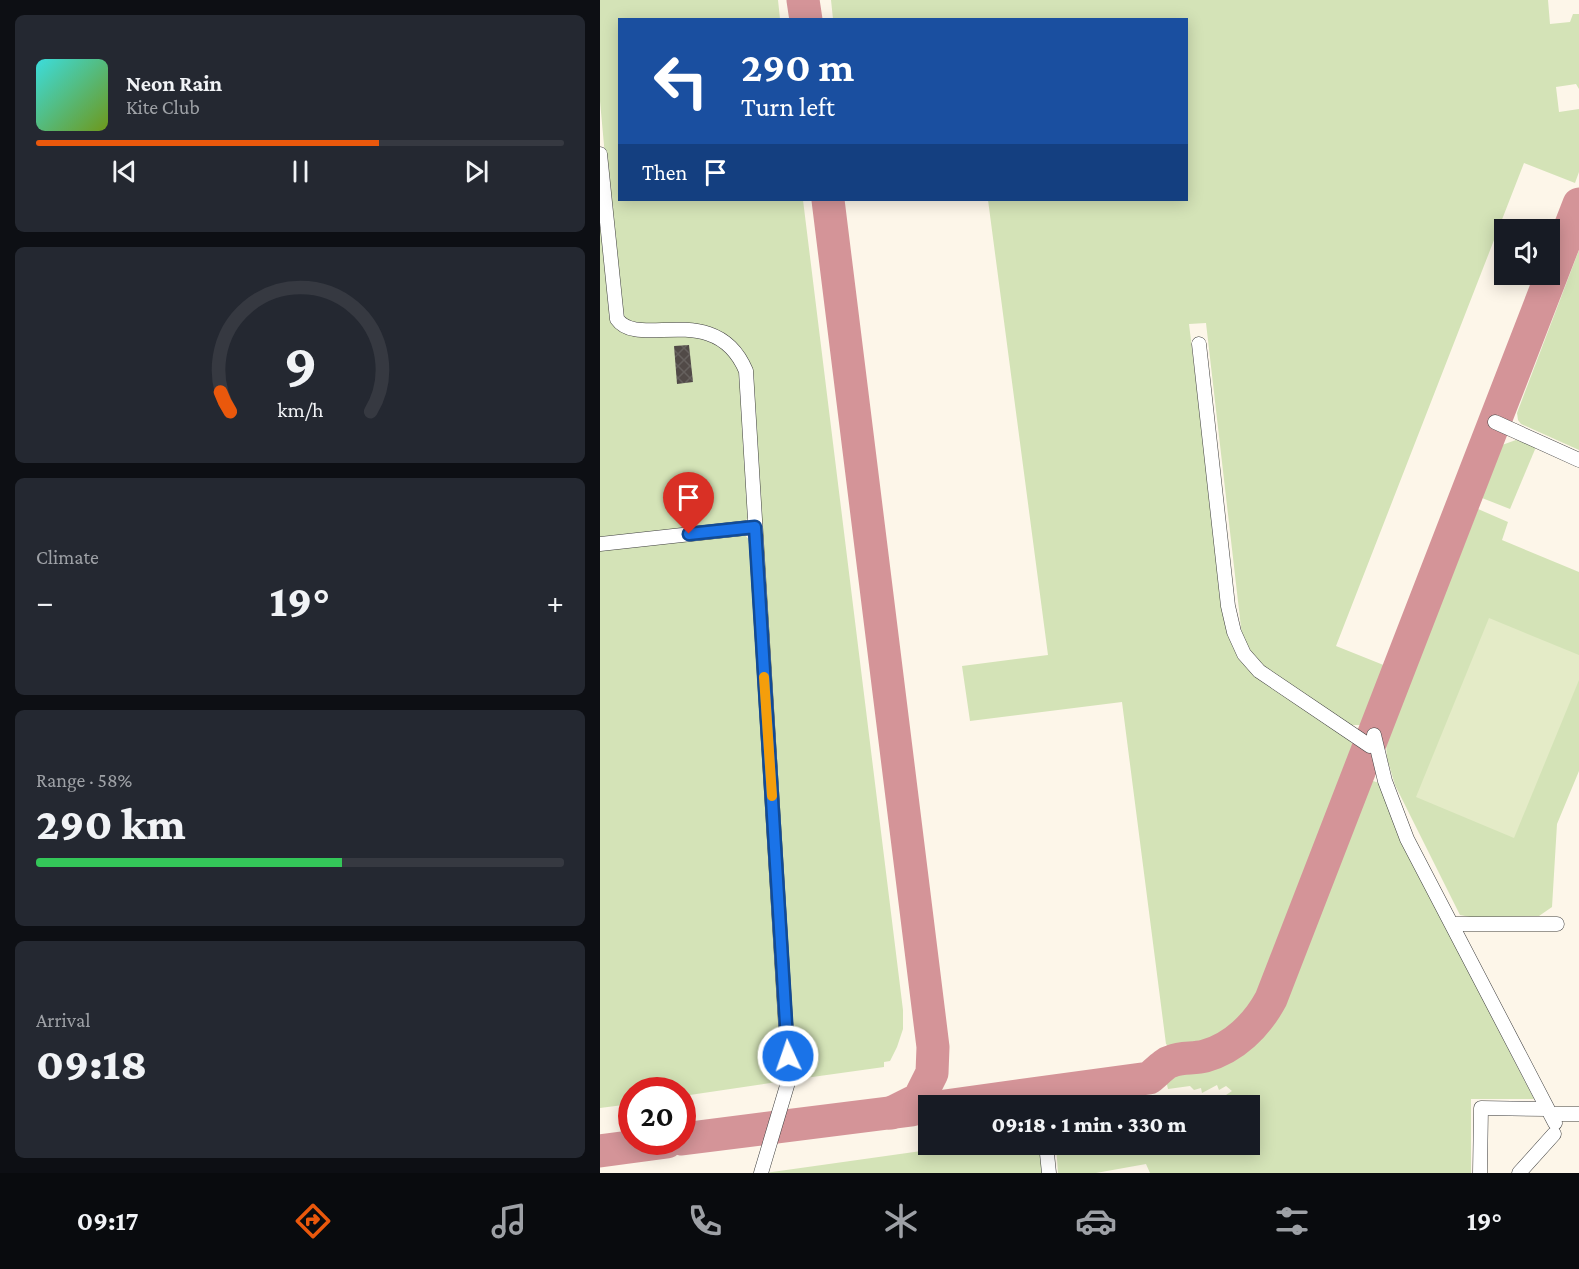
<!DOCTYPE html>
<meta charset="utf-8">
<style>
:root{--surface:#171b24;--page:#242831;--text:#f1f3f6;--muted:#9ea1a6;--line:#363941;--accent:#ea580c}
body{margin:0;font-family:"Crimson Pro",serif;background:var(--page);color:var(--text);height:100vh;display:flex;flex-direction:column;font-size:22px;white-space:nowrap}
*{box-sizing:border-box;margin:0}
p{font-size:20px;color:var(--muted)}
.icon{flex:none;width:33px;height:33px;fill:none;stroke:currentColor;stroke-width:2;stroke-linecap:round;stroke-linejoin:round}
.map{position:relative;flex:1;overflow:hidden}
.drawer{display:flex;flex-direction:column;gap:15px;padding:15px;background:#0d0f14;width:600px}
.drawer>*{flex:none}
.guide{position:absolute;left:18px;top:18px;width:570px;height:183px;border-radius:0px;box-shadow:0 3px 15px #0003;background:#1a4fa0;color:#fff;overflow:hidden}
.buttons{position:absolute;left:894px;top:219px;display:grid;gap:12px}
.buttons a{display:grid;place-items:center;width:66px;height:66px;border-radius:0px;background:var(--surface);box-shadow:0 3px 15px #0003;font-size:30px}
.speed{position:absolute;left:18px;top:1077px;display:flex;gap:12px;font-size:30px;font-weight:700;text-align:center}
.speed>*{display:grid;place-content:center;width:78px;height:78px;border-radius:50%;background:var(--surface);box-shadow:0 3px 15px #0003;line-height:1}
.speed .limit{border:9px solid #d22;background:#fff;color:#111}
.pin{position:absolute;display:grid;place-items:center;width:51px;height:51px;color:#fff;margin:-62px -26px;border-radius:50% 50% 50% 0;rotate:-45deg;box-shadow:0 0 6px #0007}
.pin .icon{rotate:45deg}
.me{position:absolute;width:66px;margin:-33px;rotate:357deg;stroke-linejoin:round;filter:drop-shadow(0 0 4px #0008)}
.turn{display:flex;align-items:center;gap:21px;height:126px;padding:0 24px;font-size:27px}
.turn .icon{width:78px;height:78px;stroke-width:2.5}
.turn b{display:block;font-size:42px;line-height:51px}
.then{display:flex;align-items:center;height:57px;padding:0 24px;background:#0003;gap:12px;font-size:22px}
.big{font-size:45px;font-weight:800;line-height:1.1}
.drawer .tile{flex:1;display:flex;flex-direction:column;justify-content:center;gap:9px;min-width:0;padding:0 21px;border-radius:9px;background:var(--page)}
.drawer .dial{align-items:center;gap:0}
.dial svg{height:156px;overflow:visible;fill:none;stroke:var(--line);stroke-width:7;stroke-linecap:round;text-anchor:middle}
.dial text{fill:var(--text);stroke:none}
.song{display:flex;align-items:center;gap:18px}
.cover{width:72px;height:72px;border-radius:9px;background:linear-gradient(135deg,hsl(180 70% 55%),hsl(80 70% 35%))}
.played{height:6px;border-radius:3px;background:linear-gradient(90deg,var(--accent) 65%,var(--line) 65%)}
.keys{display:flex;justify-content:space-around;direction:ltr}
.heat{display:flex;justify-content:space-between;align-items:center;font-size:33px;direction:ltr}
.charge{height:9px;border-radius:4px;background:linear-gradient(90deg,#34c759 58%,var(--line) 0)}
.trip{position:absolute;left:318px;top:1095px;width:342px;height:60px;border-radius:0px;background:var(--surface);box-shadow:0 3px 15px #0003;font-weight:800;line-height:60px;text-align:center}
.tabs{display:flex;height:96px;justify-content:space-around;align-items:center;background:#090b0e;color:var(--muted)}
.tabs .icon{width:42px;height:42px}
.tabs .on{color:var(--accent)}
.tabs b{font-size:27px;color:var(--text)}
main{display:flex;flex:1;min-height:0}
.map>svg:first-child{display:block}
.grass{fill:#d4e3b7}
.pitch{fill:#e4ebc7}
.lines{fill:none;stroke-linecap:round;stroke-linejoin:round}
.taxiway{stroke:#d49498;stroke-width:33}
.building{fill:url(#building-cross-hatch)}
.minor-casing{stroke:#3d3d3d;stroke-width:15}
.minor{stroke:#fff;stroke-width:14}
.route-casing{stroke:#114b97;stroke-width:15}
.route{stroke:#1a73e8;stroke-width:10}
.slow{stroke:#f59e0b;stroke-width:10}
</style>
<main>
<section class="drawer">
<div class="tile">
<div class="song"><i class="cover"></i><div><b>Neon Rain</b><p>Kite Club</p></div></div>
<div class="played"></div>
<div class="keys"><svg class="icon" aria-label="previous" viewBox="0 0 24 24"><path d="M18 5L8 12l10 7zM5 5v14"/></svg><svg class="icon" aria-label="pause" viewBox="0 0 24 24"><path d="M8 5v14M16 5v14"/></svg><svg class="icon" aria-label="next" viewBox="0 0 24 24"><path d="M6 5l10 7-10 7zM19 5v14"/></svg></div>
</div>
<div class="tile dial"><svg viewBox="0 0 100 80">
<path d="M14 69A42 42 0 1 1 86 69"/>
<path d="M14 69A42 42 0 0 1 9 59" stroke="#ea580c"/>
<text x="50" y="56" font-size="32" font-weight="700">9</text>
<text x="50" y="72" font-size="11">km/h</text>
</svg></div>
<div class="tile"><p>Climate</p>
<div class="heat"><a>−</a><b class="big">19°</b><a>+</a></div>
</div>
<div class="tile"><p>Range · 58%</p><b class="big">290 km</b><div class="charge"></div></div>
<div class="tile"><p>Arrival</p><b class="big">09:18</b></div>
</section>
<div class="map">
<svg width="979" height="1173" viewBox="0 0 979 1173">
<defs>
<pattern id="building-cross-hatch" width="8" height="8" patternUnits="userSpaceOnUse" patternTransform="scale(1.5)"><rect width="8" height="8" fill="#514a47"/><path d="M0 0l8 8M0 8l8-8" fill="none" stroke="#65605d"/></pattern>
</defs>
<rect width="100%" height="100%" fill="#fdf6e9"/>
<g class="grass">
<polygon points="0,0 178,0 180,19 20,20 20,200 203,200 303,1010 303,1029 297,1047 290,1061 284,1062 284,1067 198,1079 194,1077 150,371 146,357 137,346 28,323 19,310 0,101"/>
<path d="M231,0H948L950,24L970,22L973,14H979V89L976,84L956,87L959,112L979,109V172L975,183L924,163L736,646L786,666L764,725H749L663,667L653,657L642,636L606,323L589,324L626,628C632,648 640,661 655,676L748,739L755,747L712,857L719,861L667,994C661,1005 654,1016 645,1025C626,1043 589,1066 566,1044L522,702L370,721L362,666L448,655L388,200H586V20L233,19Z"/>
<polygon points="0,202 13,319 112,339 141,365 149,516 144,523 0,540"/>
<polygon points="979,250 979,450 921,424 918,420 917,413"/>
<polygon points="916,440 936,447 910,509 882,498 902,445"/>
<polygon points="878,509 908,522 902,540 979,572 979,771 957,824 952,907 939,916 870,917 860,915 795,785 787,758 786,744"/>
<polygon points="142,533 150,540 184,1081 83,1096 82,1090 32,1090 31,1104 0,1108 0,548"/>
<path d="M773,781L779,783L838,912L934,1099H871V1173H550L546,1164L496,1173H458L456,1145L650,1144V1106L611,1105L632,1091L626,1086L619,1090L617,1085L602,1093L601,1088L594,1090L590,1086L568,1089C567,1084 564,1075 568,1071C576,1063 595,1064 605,1062C637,1053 659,1030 676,1003L730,864L737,866L769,782Z"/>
<polygon points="371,1144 439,1145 443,1173 165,1173"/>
</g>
<polygon class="pitch" points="889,618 979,655 979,680 914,838 816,797"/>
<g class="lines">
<g class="taxiway">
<polyline points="203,0 206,20"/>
<polyline points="228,200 333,1047 332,1073 319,1099 291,1113"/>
<path d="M345,1106L549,1078C556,1073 564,1063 572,1061C582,1057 594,1059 605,1056C634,1048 657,1025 671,999L979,204"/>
<polyline points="82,1139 312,1110"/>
<polyline points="0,1151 67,1142"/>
</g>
</g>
<polygon class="building" points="89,345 93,382 77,384 74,346"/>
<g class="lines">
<g class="minor-casing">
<g id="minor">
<path d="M0,154L17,319C38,350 116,299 146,371L189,1079L161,1173"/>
<polyline points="599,344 628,606 634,632 644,654 659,671 770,746"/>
<polyline points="895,422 979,460"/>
<polyline points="0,544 155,527"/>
<polyline points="774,735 785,781 807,839 955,1123"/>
<polyline points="853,924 957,924"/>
<polyline points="955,1114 979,1114"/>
<polyline points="446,1144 449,1173"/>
<polyline points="880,1173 881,1108 947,1109"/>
<polyline points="919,1173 954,1134"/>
</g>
</g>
<use href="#minor" class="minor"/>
</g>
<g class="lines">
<g class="route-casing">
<polyline id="route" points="89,534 155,527 188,1056"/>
</g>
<use href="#route" class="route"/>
<polyline class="slow" points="164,677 172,796"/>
</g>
</svg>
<div class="buttons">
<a><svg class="icon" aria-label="sound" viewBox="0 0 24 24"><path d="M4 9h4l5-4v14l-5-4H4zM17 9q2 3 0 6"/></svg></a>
</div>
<div class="speed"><div class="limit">20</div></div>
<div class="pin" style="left:89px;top:534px;background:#d93025"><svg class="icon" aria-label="arrive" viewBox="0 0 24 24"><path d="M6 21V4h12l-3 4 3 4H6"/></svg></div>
<svg class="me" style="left:188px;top:1056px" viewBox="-20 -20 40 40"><circle r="17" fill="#1a73e8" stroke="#fff" stroke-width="3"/><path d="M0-11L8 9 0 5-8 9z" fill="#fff"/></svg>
<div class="trip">09:18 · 1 min · 330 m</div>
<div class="guide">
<div class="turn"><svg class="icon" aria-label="left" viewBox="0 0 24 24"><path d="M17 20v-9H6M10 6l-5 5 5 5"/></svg><div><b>290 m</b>Turn left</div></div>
<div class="then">Then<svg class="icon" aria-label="arrive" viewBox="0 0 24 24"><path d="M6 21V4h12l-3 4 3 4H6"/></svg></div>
</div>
</div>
</main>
<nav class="tabs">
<b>09:17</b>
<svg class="icon on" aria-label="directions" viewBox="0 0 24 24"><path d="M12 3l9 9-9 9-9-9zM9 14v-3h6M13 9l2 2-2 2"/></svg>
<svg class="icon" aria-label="music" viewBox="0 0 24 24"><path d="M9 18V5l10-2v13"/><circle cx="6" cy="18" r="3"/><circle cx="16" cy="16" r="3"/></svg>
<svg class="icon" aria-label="phone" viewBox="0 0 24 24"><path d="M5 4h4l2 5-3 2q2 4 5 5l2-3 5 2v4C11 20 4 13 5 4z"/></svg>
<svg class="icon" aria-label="climate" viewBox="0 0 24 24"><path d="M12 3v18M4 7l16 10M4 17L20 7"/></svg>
<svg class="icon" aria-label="car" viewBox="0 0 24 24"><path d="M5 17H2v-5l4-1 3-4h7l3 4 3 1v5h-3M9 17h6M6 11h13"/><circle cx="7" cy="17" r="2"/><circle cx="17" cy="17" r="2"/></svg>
<svg class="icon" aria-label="filters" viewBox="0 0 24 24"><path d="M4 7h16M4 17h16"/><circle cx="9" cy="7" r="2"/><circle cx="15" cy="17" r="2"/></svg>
<b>19°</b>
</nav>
